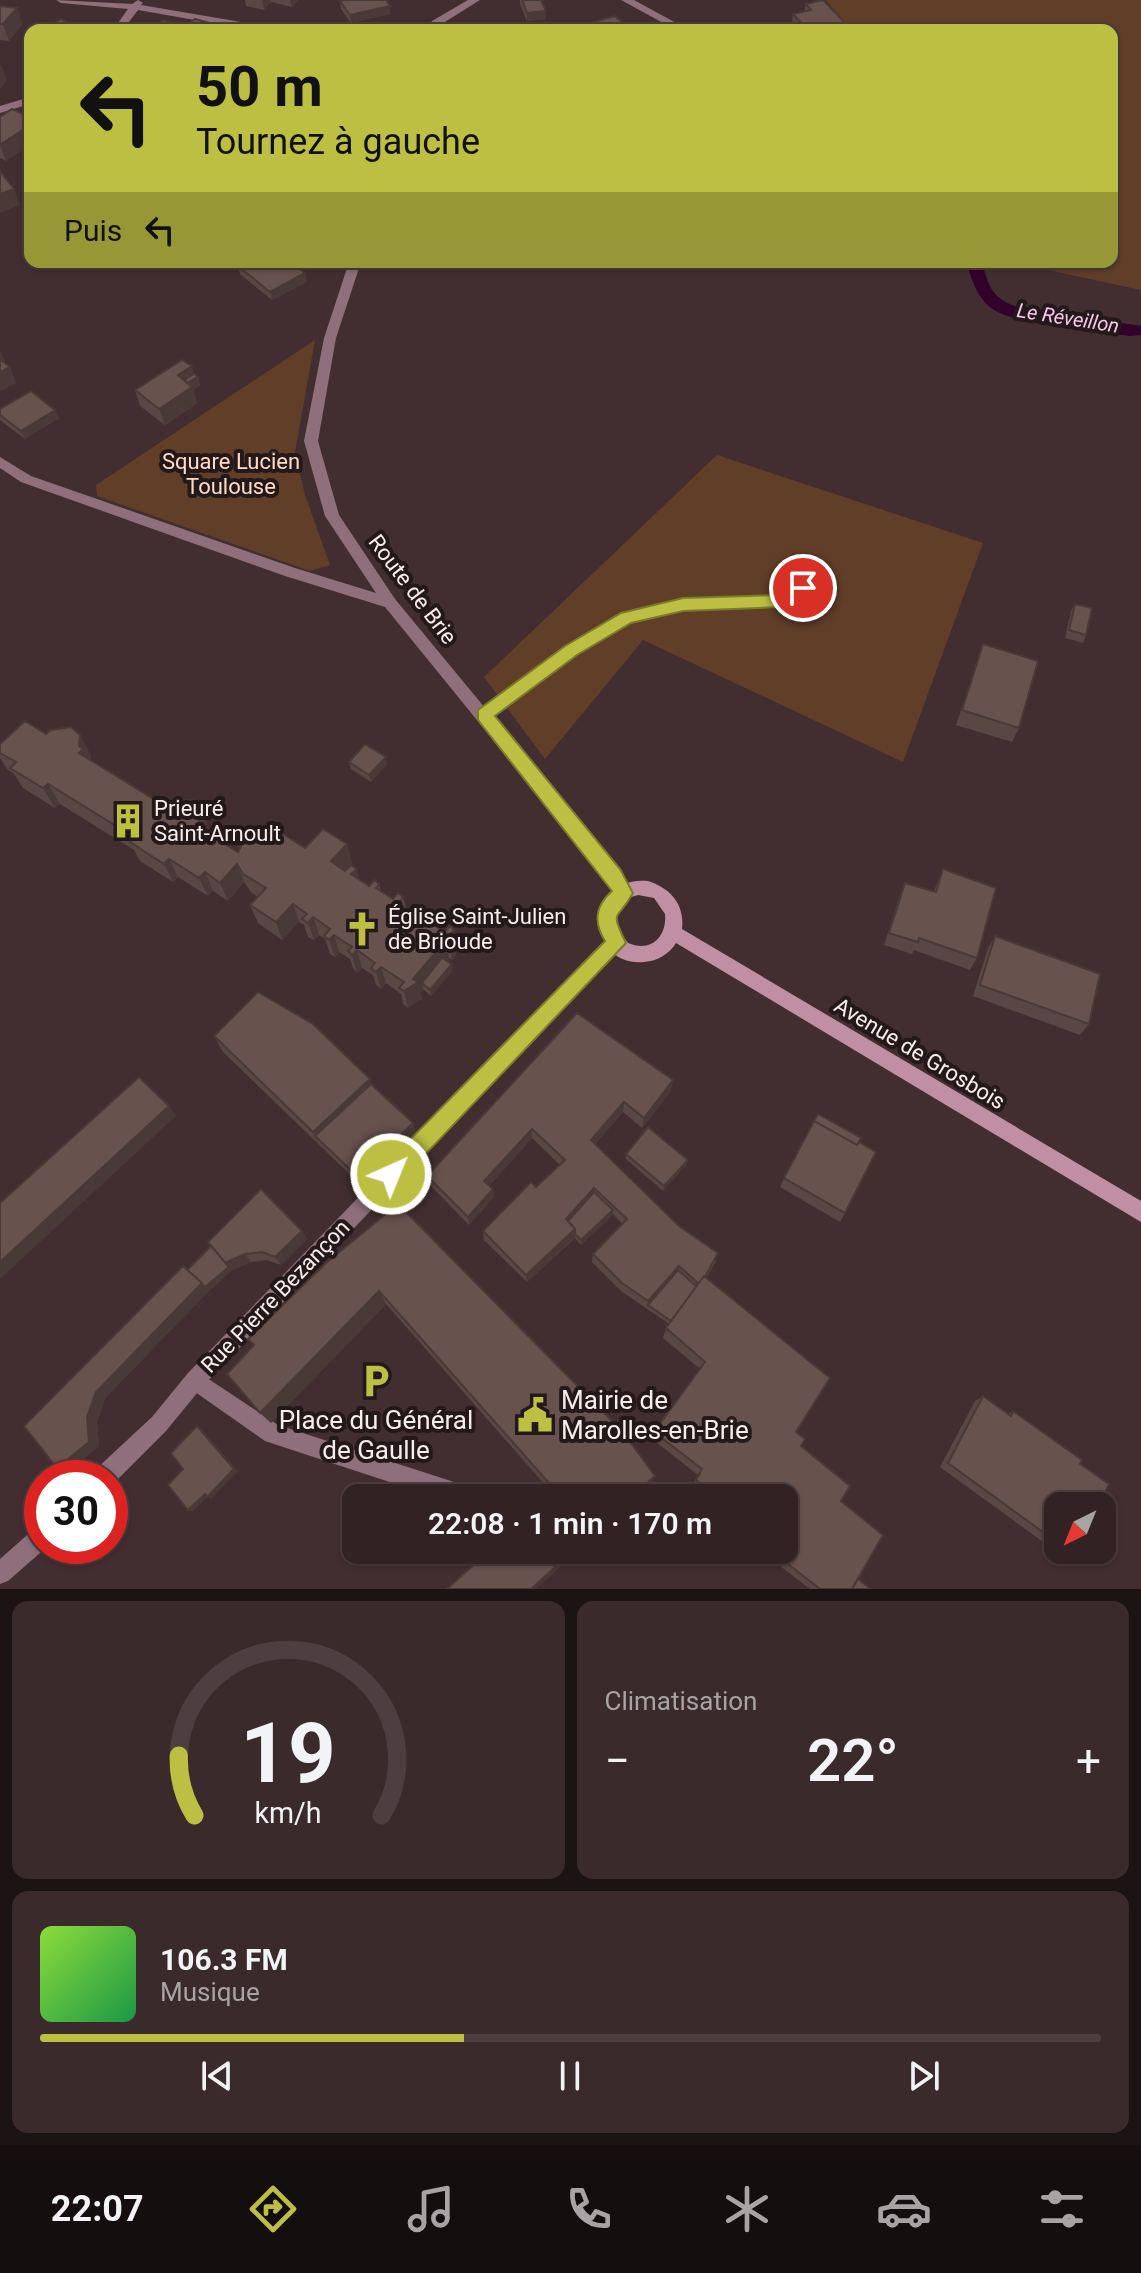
<!DOCTYPE html>
<html lang="fr">
<meta charset="utf-8">
<style>
:root{--surface:#322224;--page:#3a2a2c;--text:#f1f3f6;--muted:#a8a4a6;--line:#4d3f41;--accent:#bdbf43}
body{margin:0;font-family:Roboto,sans-serif;background:var(--page);color:var(--text);height:100vh;display:flex;flex-direction:column;font-size:30px;white-space:nowrap}
*{box-sizing:border-box;margin:0}
p{font-size:26px;color:var(--muted)}
.icon{flex:none;width:44px;height:44px;fill:none;stroke:currentColor;stroke-width:2;stroke-linecap:round;stroke-linejoin:round}
.map{position:relative;height:1589px;overflow:hidden}
.drawer{display:flex;flex-direction:column;gap:12px;padding:12px;background:#1c1314;flex:1}
.drawer>*{flex:none}
.hud{position:absolute;left:24px;top:24px;width:1094px;height:244px;border-radius:16px;box-shadow:0 2px 6px #0004,0 0 0 2px var(--line);background:#bdbf43;color:#111;overflow:hidden}
.needle{width:52px;rotate:223deg}
.tools{position:absolute;left:1044px;top:1492px;display:grid;gap:16px}
.tools a{display:grid;place-items:center;width:72px;height:72px;border-radius:16px;background:var(--surface);box-shadow:0 2px 6px #0004,0 0 0 2px var(--line);font-size:40px}
.speed{position:absolute;left:24px;top:1460px;display:flex;gap:16px;font-size:40px;font-weight:700;text-align:center}
.speed>*{display:grid;place-content:center;width:104px;height:104px;border-radius:50%;background:var(--surface);box-shadow:0 2px 6px #0004,0 0 0 2px var(--line);line-height:1}
.speed .limit{border:12px solid #d22;background:#fff;color:#111}
.pin{position:absolute;display:grid;place-items:center;width:68px;height:68px;color:#fff;margin:-34px;border:4px solid #fff;border-radius:50%;box-shadow:0 2px 8px #0007}
.me{position:absolute;width:88px;margin:-44px;rotate:44deg;stroke-linejoin:round;filter:drop-shadow(0 0 6px #0008)}
.turn{display:flex;align-items:center;gap:28px;height:168px;padding:0 40px;font-size:36px}
.turn .icon{width:104px;height:104px;stroke-width:2.5}
.turn b{display:block;font-size:56px;line-height:68px}
.then{display:flex;align-items:center;height:76px;padding:0 40px;background:#0003;gap:16px;font-size:30px}
.big{font-size:60px;font-weight:600;line-height:1.1}
.drawer .card{flex:1;display:flex;flex-direction:column;justify-content:center;gap:12px;min-width:0;padding:0 28px;border-radius:16px;background:var(--page)}
.drawer .dial{align-items:center;gap:0}
.dial svg{height:208px;overflow:visible;fill:none;stroke:var(--line);stroke-width:7;stroke-linecap:round;text-anchor:middle}
.dial text{fill:var(--text);stroke:none}
.song{display:flex;align-items:center;gap:24px}
.cover{width:96px;height:96px;border-radius:12px;background:linear-gradient(135deg,hsl(90 70% 55%),hsl(140 70% 35%))}
.played{height:8px;border-radius:4px;background:linear-gradient(90deg,var(--accent) 40%,var(--line) 40%)}
.keys{display:flex;justify-content:space-around;direction:ltr}
.heat{display:flex;justify-content:space-between;align-items:center;font-size:44px;direction:ltr}
.drawer .tiles{flex:1;display:grid;gap:12px;grid-template-columns:1fr 1fr}
.card:last-child{grid-column:span 2}
.trip{position:absolute;left:342px;top:1484px;width:456px;height:80px;border-radius:16px;background:var(--surface);box-shadow:0 2px 6px #0004,0 0 0 2px var(--line);font-weight:600;line-height:80px;text-align:center}
.menu{display:flex;height:128px;justify-content:space-around;align-items:center;background:#140e0e;color:var(--muted)}
.menu .icon{width:56px;height:56px}
.menu .current{color:var(--accent)}
.menu b{font-size:36px;color:var(--text)}
.map>svg:first-child{display:block}
.green{fill:#613e28}
.water{fill:#32012c}
.lines{fill:none;stroke-linecap:round;stroke-linejoin:round}
.lane{fill:#8e6f7b;fill-rule:evenodd}
.street{fill:#8e6f7b;fill-rule:evenodd}
.secondary{fill:#c18fa3;fill-rule:evenodd}
.wall{fill:#594743}
.shaded-wall{fill:#493937}
.building{fill:#68524e;stroke:#493937;stroke-width:2}
.route{fill:#bdbf43;stroke:#7b7c2c;stroke-width:2}
.labels{text-anchor:middle;stroke-width:8;stroke-linejoin:round;paint-order:stroke}
.far-water-label{font-size:20px;font-style:italic;fill:#f8c7ee;stroke:#23191a}
.park-label{font-size:22px;fill:#ffdac5;stroke:#23191a}
.street-label{font-size:22px;fill:#f9eced;stroke:#23191a}
.poi-label{font-size:22px;fill:#f9eced;stroke:#23191a;text-anchor:start}
.near-poi-label{font-size:26px;fill:#f9eced;stroke:#23191a;text-anchor:start}
</style>
<div class="map">
<svg width="1141" height="1589" viewBox="0 0 1141 1589">
<rect width="100%" height="100%" fill="#422e30"/>
<g class="green">
<polygon points="826,0 1141,0 1141,290 1039,268 1034,262 1112,262 1112,30 851,30"/>
<polygon points="315,340 295,452 305,495 330,565 310,571 97,496 96,485"/>
<polygon points="717,455 983,543 903,762 643,640 545,759 484,677"/>
</g>
<path class="water" d="M966,262H982C988,285 992,298 1015,306L1141,326V335L1130,336C1096,331 1021,326 994,310C977,299 972,280 966,262Z"/>
<g class="lines">
<g class="lane">
<polygon points="803,583 810,588 808,592 783,607 683,610 631,623 576,654 489,719 479,719 476,715 479,711 566,646 622,614 683,598 780,596"/>
<polygon points="195,1370 278,1425 454,1482 457,1490 454,1498 438,1498 265,1441 188,1387 185,1380 188,1373"/>
</g>
<g class="street">
<polygon points="56,0 132,4 138,0 143,3 141,5 270,27 275,30 252,30 138,10 123,30 113,30 128,9 61,3"/>
<polygon points="468,0 480,0 440,25 437,30 427,30 432,21"/>
<polygon points="621,0 634,0 689,30 676,30"/>
<polygon points="30,97 30,104 0,113 0,106"/>
<polygon points="349,262 361,262 336,338 318,441 339,515 395,599 619,870 631,893 629,898 623,900 617,898 607,880 385,607 285,576 21,482 0,468 0,457 31,476 295,568 376,593 325,516 304,441 324,338"/>
<polygon points="616,935 622,938 625,943 622,948 202,1387 166,1431 111,1486 110,1478 92,1478 95,1470 152,1417 188,1373 610,938"/>
<polygon points="42,1526 42,1546 48,1546 8,1581 0,1584 0,1559 34,1529"/>
</g>
<path class="secondary" d="M648,881C670,888 685,904 682,929L1141,1201V1222L676,943C669,954 658,961 644,962C586,968 584,875 648,881ZM638,895L654,898L665,914C667,937 651,953 628,943L617,928C615,911 621,899 638,895Z"/>
</g>
<g class="wall">
<polygon points="245,0 298,0 292,7 271,2 264,10 246,6"/>
<polygon points="520,0 541,0 546,19 527,21 520,4"/>
<polygon points="340,1 390,14 351,23 341,9"/>
<polygon points="806,4 852,30 791,30 793,14 804,12"/>
<polygon points="0,6 17,8 22,24 9,41 0,40"/>
<polygon points="0,117 6,161 0,158"/>
<polygon points="238,266 305,273 307,282 272,300 240,274"/>
<polygon points="194,374 198,377 200,385 193,390 197,403 165,425 140,406 135,390"/>
<polygon points="0,409 59,418 25,439 0,420"/>
<polygon points="1075,604 1086,635 1083,643 1065,638 1071,611"/>
<polygon points="983,644 1019,728 1012,742 956,725"/>
<polygon points="46,734 91,755 90,760 165,806 209,829 208,833 238,852 347,844 352,863 345,871 369,886 379,884 381,891 393,899 403,897 406,907 417,915 427,913 429,922 457,948 455,950 456,956 452,960 449,958 446,961 453,970 431,996 423,989 420,992 422,999 408,1008 403,1004 401,994 386,983 381,989 376,985 373,975 362,968 357,973 353,968 350,959 339,952 335,957 330,954 325,939 319,935 314,940 308,937 304,925 299,922 282,940 258,923 250,905 258,897 251,892 244,882 228,901 213,891 208,896 178,877 173,882 140,861 134,850 60,804 55,808 23,788 14,774 7,769 0,758 0,744"/>
<polygon points="349,762 387,764 371,782 351,769"/>
<polygon points="943,869 977,958 970,970 914,950 912,954 884,945 900,895 905,883 934,891"/>
<polygon points="995,936 1089,1024 1080,1035 973,996 988,948"/>
<polygon points="577,1013 671,1091 642,1128 623,1112 595,1144 716,1261 706,1278 796,1432 801,1446 841,1501 858,1579 871,1589 810,1589 759,1550 784,1550 784,1498 709,1498 692,1485 698,1475 652,1439 654,1432 700,1369 663,1338 666,1328 669,1324 621,1291 592,1262 593,1254 622,1224 613,1214 581,1245 575,1238 527,1282 484,1240 483,1231 536,1187 560,1165 532,1138 489,1186 494,1197 469,1225 430,1185 427,1176"/>
<polygon points="214,1036 370,1079 371,1084 416,1133 362,1186 223,1052"/>
<polygon points="857,1145 845,1213 840,1222 780,1187 784,1178"/>
<polygon points="626,1154 687,1164 663,1191 626,1159"/>
<polygon points="398,1204 655,1476 652,1483 636,1498 548,1498 553,1494 386,1304 271,1423"/>
<polygon points="302,1231 307,1239 281,1265 267,1260 251,1262 232,1270 209,1291 105,1398 97,1422 99,1446 67,1472 57,1468 187,1270"/>
<polygon points="983,1396 1008,1414 1013,1411 1058,1506 1058,1550 1079,1550 1076,1556 1065,1558 940,1467 975,1401"/>
</g>
<g class="shaded-wall">
<polygon points="262,0 271,0 271,2 264,10"/>
<polygon points="290,0 298,0 292,7"/>
<polygon points="390,6 390,14 351,23 350,15"/>
<polygon points="17,8 22,24 9,41 3,24"/>
<polygon points="546,11 546,19 527,21 527,13"/>
<polygon points="625,25 625,30 610,30"/>
<polygon points="1,64 7,81 0,89 0,66"/>
<polygon points="30,125 30,145 6,161 0,145"/>
<polygon points="14,189 20,205 0,213 0,194"/>
<polygon points="305,273 307,282 272,300 270,292"/>
<polygon points="0,350 5,361 0,363"/>
<polygon points="192,366 195,378 198,377 200,385 193,390 197,403 165,425 159,409 178,375"/>
<polygon points="10,367 16,383 0,392 0,372"/>
<polygon points="55,410 59,418 25,439 21,431"/>
<polygon points="80,735 91,755 90,761 79,753"/>
<polygon points="386,757 387,764 371,782 369,775"/>
<polygon points="48,784 60,804 55,808 43,788"/>
<polygon points="201,809 209,829 206,846 198,827"/>
<polygon points="347,844 352,863 337,880 331,861"/>
<polygon points="169,859 178,877 173,882 164,864"/>
<polygon points="237,864 244,882 228,901 220,883"/>
<polygon points="357,869 361,887 351,874"/>
<polygon points="205,872 213,891 208,896 199,878"/>
<polygon points="293,904 299,922 282,940 276,922"/>
<polygon points="313,917 319,935 314,940 308,923"/>
<polygon points="454,930 457,948 455,950 456,956 452,960 449,936"/>
<polygon points="334,935 339,952 335,957 329,940"/>
<polygon points="446,940 449,958 425,986 422,983 423,989 420,992 422,999 408,1008 404,991"/>
<polygon points="357,950 362,968 357,973 352,955"/>
<polygon points="452,964 453,970 431,996 430,990"/>
<polygon points="381,967 386,983 381,989 376,972"/>
<polygon points="370,1079 375,1094 315,1136 313,1132"/>
<polygon points="673,1080 671,1091 642,1128 644,1118"/>
<polygon points="624,1102 623,1112 590,1149 591,1140"/>
<polygon points="169,1106 176,1116 0,1279 0,1262"/>
<polygon points="413,1123 416,1133 362,1186 358,1177"/>
<polygon points="532,1129 532,1138 485,1190 484,1181"/>
<polygon points="688,1160 687,1164 663,1191 664,1186"/>
<polygon points="594,1188 594,1196 568,1226 566,1219"/>
<polygon points="493,1189 494,1197 469,1225 468,1217"/>
<polygon points="613,1210 613,1215 581,1245 581,1240"/>
<polygon points="575,1229 575,1237 527,1282 526,1275"/>
<polygon points="302,1231 307,1239 281,1265 275,1257"/>
<polygon points="245,1254 251,1262 232,1270 209,1291 105,1398 97,1422 99,1446 67,1472 57,1468 87,1417 96,1392 202,1283 225,1263"/>
<polygon points="679,1266 677,1274 648,1305 647,1308 648,1301"/>
<polygon points="379,1291 386,1304 271,1423 260,1413"/>
<polygon points="197,1426 201,1429 238,1471 211,1499 207,1497 192,1512 188,1510"/>
<polygon points="655,1476 652,1483 636,1498 631,1498"/>
<polygon points="574,1550 579,1550 536,1589 531,1589"/>
</g>
<g class="building">
<polygon points="345,0 386,0 390,6 350,15 340,1"/>
<polygon points="522,0 541,0 546,11 527,13"/>
<polygon points="823,0 852,30 808,30 793,14 811,10 806,4"/>
<polygon points="0,6 17,8 3,24 0,24"/>
<polygon points="615,16 625,25 610,30 574,30 572,28"/>
<polygon points="61,19 83,30 40,30"/>
<polygon points="195,19 213,24 206,30 151,30 163,20 186,26"/>
<polygon points="229,25 246,29 223,30"/>
<polygon points="12,109 30,117 30,125 0,145 0,117"/>
<polygon points="0,171 14,189 0,194"/>
<polygon points="246,262 292,262 305,273 270,292 238,266"/>
<polygon points="0,359 10,367 0,372"/>
<polygon points="182,360 192,366 178,375 192,387 159,409 135,390"/>
<polygon points="194,374 198,377 187,383 184,380"/>
<polygon points="31,391 55,410 21,431 0,415 0,409"/>
<polygon points="1075,604 1092,608 1086,635 1069,630"/>
<polygon points="983,644 1038,661 1019,728 962,710"/>
<polygon points="25,721 46,734 51,730 71,727 80,735 79,746 83,749 79,753 165,806 170,801 193,800 201,809 198,827 238,852 243,842 264,832 283,834 305,848 323,829 347,844 331,861 345,871 351,865 357,869 351,874 369,886 375,880 379,884 376,888 393,899 398,893 403,897 399,903 417,915 422,909 427,913 423,918 444,932 450,926 454,930 449,936 453,938 449,943 446,940 413,979 418,982 404,991 399,988 404,982 381,967 376,972 371,968 375,963 357,950 352,955 348,951 352,947 334,935 329,940 324,936 330,929 313,917 308,923 302,919 307,914 293,904 276,922 250,905 266,888 243,874 237,864 220,883 205,872 199,878 169,859 164,864 130,842 134,837 48,784 43,788 10,768 16,762 0,753 0,744"/>
<polygon points="365,744 386,757 369,775 349,762"/>
<polygon points="943,869 996,888 977,958 919,938 918,942 889,933 905,883 936,892"/>
<polygon points="995,936 1100,974 1089,1024 980,985"/>
<polygon points="442,958 452,964 430,990 422,983"/>
<polygon points="258,992 313,1024 370,1079 313,1132 214,1036"/>
<polygon points="577,1013 673,1080 644,1118 624,1102 591,1140 679,1226 718,1253 705,1277 699,1284 679,1266 648,1301 622,1283 593,1254 627,1219 594,1188 566,1219 575,1229 526,1275 483,1231 531,1182 536,1187 565,1160 532,1129 484,1181 493,1189 468,1217 427,1176"/>
<polygon points="139,1077 169,1106 0,1262 0,1203"/>
<polygon points="371,1084 413,1123 358,1177 315,1136"/>
<polygon points="818,1114 861,1138 857,1145 814,1121"/>
<polygon points="814,1121 857,1145 859,1142 876,1152 845,1213 784,1178"/>
<polygon points="648,1127 688,1160 664,1186 626,1154"/>
<polygon points="261,1189 302,1231 275,1257 262,1252 245,1254 225,1263 208,1242"/>
<polygon points="594,1192 613,1210 581,1240 575,1234 575,1229 568,1221"/>
<polygon points="398,1204 623,1432 655,1476 631,1498 548,1498 556,1491 379,1291 260,1413 227,1374 254,1345 248,1339 326,1263"/>
<polygon points="211,1246 229,1267 205,1287 187,1270"/>
<polygon points="183,1266 202,1283 96,1392 87,1417 89,1442 57,1468 24,1426"/>
<polygon points="678,1270 697,1287 671,1321 648,1305"/>
<polygon points="704,1276 830,1378 796,1432 805,1439 801,1446 850,1486 841,1501 883,1535 852,1589 820,1589 770,1550 784,1550 784,1498 720,1498 696,1480 702,1469 654,1432 705,1362 666,1328"/>
<polygon points="983,1396 1011,1416 1013,1411 1082,1460 1080,1464 1109,1484 1099,1506 1058,1506 1058,1543 948,1463"/>
<polygon points="197,1426 234,1469 207,1497 205,1494 188,1510 168,1485 183,1469 171,1453"/>
<polygon points="490,1550 574,1550 531,1589 447,1589"/>
<polygon points="1068,1550 1079,1550 1076,1556"/>
<polygon points="858,1579 871,1589 852,1589"/>
</g>
<path class="route" d="M803,582L811,588L809,592L783,607L683,611L631,623L577,655L495,716L620,869L633,893C618,921 609,908 626,943L399,1182L391,1185L384,1182L380,1174L384,1166L605,941C593,922 595,906 612,891L478,720V710L565,646L621,613L683,598L780,595Z"/>
<defs>
<g id="building-bare" transform="scale(2.76)"><path d="M-4-6H4V6H1V3H-1V6H-4ZM-2.5-4.3h1.7v1.8h-1.7ZM.8-4.3h1.7v1.8H.8ZM-2.5-1h1.7V.8h-1.7ZM.8-1h1.7V.8H.8Z" fill="#bdbf43" stroke="#23191a" stroke-width="2.5" paint-order="stroke"/></g>
<g id="church-bare" transform="scale(2.76)"><path d="M-1.2-6h2.4v3.5h3.3v2.4h-3.3V6h-2.4V-.1h-3.3v-2.4h3.3Z" fill="#bdbf43" stroke="#23191a" stroke-width="2.5" paint-order="stroke"/></g>
<g id="parking-bare" transform="scale(2.76)"><path d="M-3.5-5.5H1a3.5 3.5 0 0 1 0 7H-1V5.5H-3.5ZM-1-3.4V-.6H.8a1.4 1.4 0 0 0 0-2.8Z" fill="#bdbf43" stroke="#23191a" stroke-width="2.5" paint-order="stroke"/></g>
<g id="civic-bare" transform="scale(2.76)"><path d="M-.6-6.5H3V-4.5H.6V-3L4-1V1h2V6H-6V1h2V-1L-.6-3ZM-1.2 2.5V6h2.4V2.5Z" fill="#bdbf43" stroke="#23191a" stroke-width="2.5" paint-order="stroke"/></g>
</defs>
<g fill-rule="evenodd">
<use href="#building-bare" x="128" y="821"/>
<use href="#church-bare" x="362" y="929"/>
<use href="#parking-bare" x="376" y="1381"/>
<use href="#civic-bare" x="535" y="1415"/>
</g>
<g class="labels">
<g class="far-water-label">
<text transform="translate(1068 318) rotate(9)" y="7">Le Réveillon</text>
</g>
<g class="park-label">
<text x="231" y="469">Square Lucien<tspan x="231" dy="25">Toulouse</tspan></text>
</g>
<g class="street-label">
<text transform="translate(413 589) rotate(53)" y="8">Route de Brie</text>
<text transform="translate(920 1053) rotate(31)" y="8">Avenue de Grosbois</text>
<text transform="translate(275 1296) rotate(-46)" y="8">Rue Pierre Bezançon</text>
</g>
<g class="poi-label">
<text x="154" y="816">Prieuré<tspan x="154" dy="25">Saint-Arnoult</tspan></text>
<text x="388" y="924">Église Saint-Julien<tspan x="388" dy="25">de Brioude</tspan></text>
</g>
<g class="near-poi-label">
<text x="561" y="1409">Mairie de<tspan x="561" dy="30">Marolles-en-Brie</tspan></text>
<text x="376" y="1429" text-anchor="middle">Place du Général<tspan x="376" dy="30">de Gaulle</tspan></text>
</g>
</g>
</svg>
<div class="tools">
<a><svg class="needle" viewBox="-14 -14 28 28"><path d="M0-13l5 13h-10z" fill="#e53935"/><path d="M0 13l5-13h-10z" fill="#a8a4a6"/></svg></a>
</div>
<div class="speed"><div class="limit">30</div></div>
<div class="pin" style="left:803px;top:588px;background:#d93025"><svg class="icon" aria-label="arrive" viewBox="0 0 24 24"><path d="M6 21V4h12l-3 4 3 4H6"/></svg></div>
<svg class="me" style="left:391px;top:1174px" viewBox="-20 -20 40 40"><circle r="17" fill="#bdbf43" stroke="#fff" stroke-width="3"/><path d="M0-11L8 9 0 5-8 9z" fill="#fff"/></svg>
<div class="trip">22:08 · 1 min · 170 m</div>
<div class="hud">
<div class="turn"><svg class="icon" aria-label="left" viewBox="0 0 24 24"><path d="M17 20v-9H6M10 6l-5 5 5 5"/></svg><div><b>50 m</b>Tournez à gauche</div></div>
<div class="then">Puis<svg class="icon" aria-label="left" viewBox="0 0 24 24"><path d="M17 20v-9H6M10 6l-5 5 5 5"/></svg></div>
</div>
</div>
<section class="drawer">
<div class="tiles">
<div class="card dial"><svg viewBox="0 0 100 80">
<path d="M14 69A42 42 0 1 1 86 69"/>
<path d="M14 69A42 42 0 0 1 8 46" stroke="#bdbf43"/>
<text x="50" y="56" font-size="32" font-weight="700">19</text>
<text x="50" y="72" font-size="11">km/h</text>
</svg></div>
<div class="card"><p>Climatisation</p>
<div class="heat"><a>−</a><b class="big">22°</b><a>+</a></div>
</div>
<div class="card">
<div class="song"><i class="cover"></i><div><b>106.3 FM</b><p>Musique</p></div></div>
<div class="played"></div>
<div class="keys"><svg class="icon" aria-label="previous" viewBox="0 0 24 24"><path d="M18 5L8 12l10 7zM5 5v14"/></svg><svg class="icon" aria-label="pause" viewBox="0 0 24 24"><path d="M8 5v14M16 5v14"/></svg><svg class="icon" aria-label="next" viewBox="0 0 24 24"><path d="M6 5l10 7-10 7zM19 5v14"/></svg></div>
</div>
</div>
</section>
<nav class="menu">
<b>22:07</b>
<svg class="icon current" aria-label="directions" viewBox="0 0 24 24"><path d="M12 3l9 9-9 9-9-9zM9 14v-3h6M13 9l2 2-2 2"/></svg>
<svg class="icon" aria-label="music" viewBox="0 0 24 24"><path d="M9 18V5l10-2v13"/><circle cx="6" cy="18" r="3"/><circle cx="16" cy="16" r="3"/></svg>
<svg class="icon" aria-label="phone" viewBox="0 0 24 24"><path d="M5 4h4l2 5-3 2q2 4 5 5l2-3 5 2v4C11 20 4 13 5 4z"/></svg>
<svg class="icon" aria-label="climate" viewBox="0 0 24 24"><path d="M12 3v18M4 7l16 10M4 17L20 7"/></svg>
<svg class="icon" aria-label="car" viewBox="0 0 24 24"><path d="M5 17H2v-5l4-1 3-4h7l3 4 3 1v5h-3M9 17h6M6 11h13"/><circle cx="7" cy="17" r="2"/><circle cx="17" cy="17" r="2"/></svg>
<svg class="icon" aria-label="filters" viewBox="0 0 24 24"><path d="M4 7h16M4 17h16"/><circle cx="9" cy="7" r="2"/><circle cx="15" cy="17" r="2"/></svg>
</nav>
